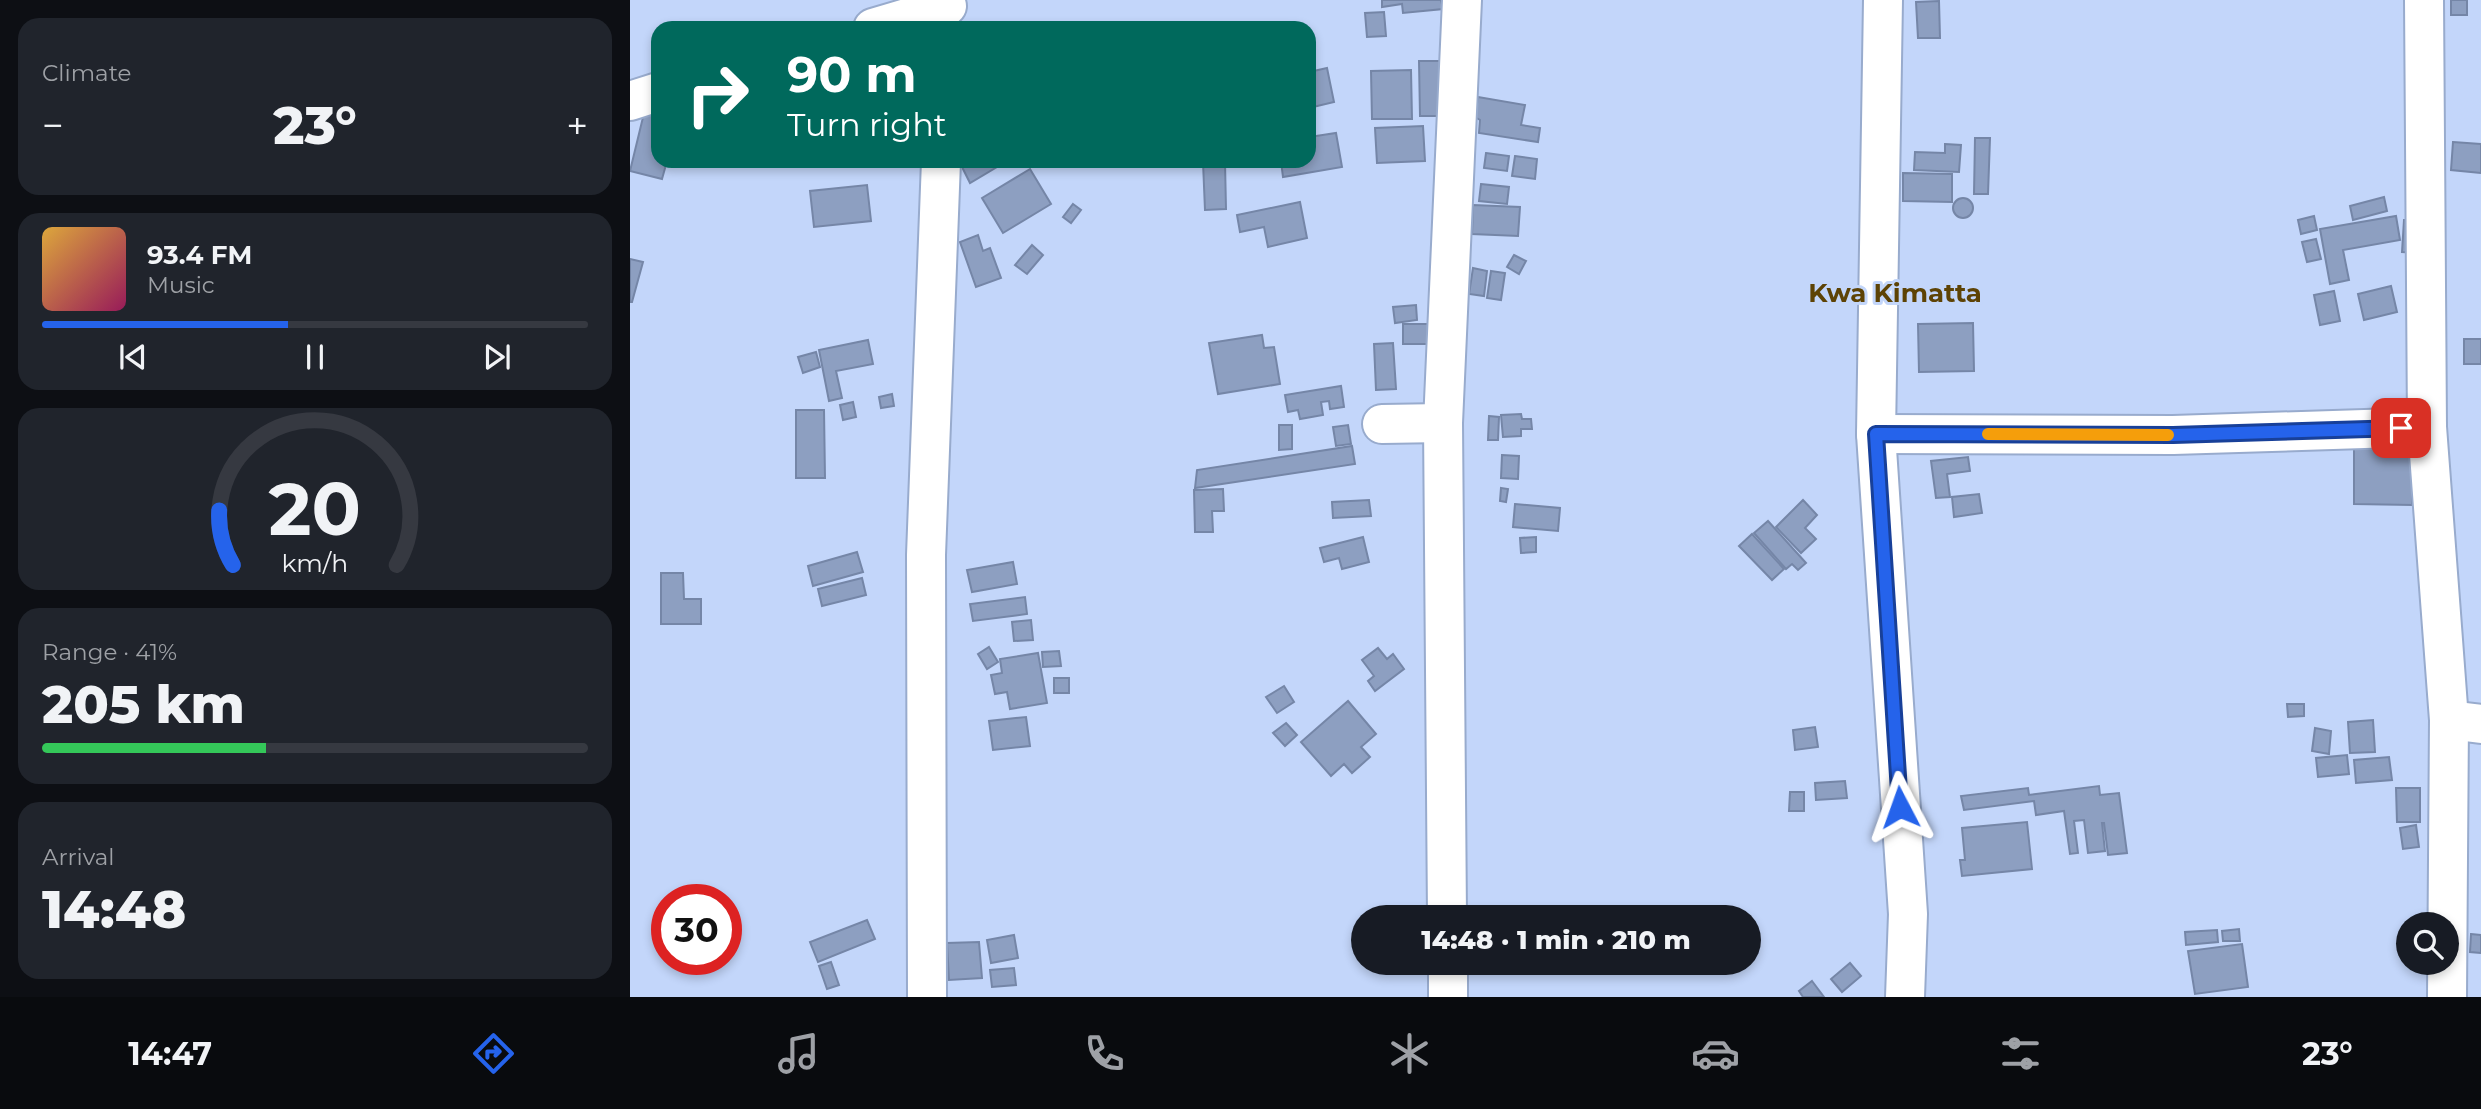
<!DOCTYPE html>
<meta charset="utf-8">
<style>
:root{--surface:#171b24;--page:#20242c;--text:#f1f3f6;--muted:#9ea1a6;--line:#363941;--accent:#2563eb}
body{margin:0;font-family:Montserrat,sans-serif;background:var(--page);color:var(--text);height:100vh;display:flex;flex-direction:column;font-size:26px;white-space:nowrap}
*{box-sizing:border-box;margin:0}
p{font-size:23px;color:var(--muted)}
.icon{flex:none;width:38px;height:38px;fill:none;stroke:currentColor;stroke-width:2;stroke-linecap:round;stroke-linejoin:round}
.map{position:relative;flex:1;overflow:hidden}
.details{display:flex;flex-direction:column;gap:18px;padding:18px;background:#0d0f14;width:630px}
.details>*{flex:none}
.banner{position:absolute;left:21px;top:21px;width:665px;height:147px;border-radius:21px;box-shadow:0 4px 10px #0003;background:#00695c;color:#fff;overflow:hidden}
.tools{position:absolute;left:1766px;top:912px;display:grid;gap:14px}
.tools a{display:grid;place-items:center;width:63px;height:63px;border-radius:50%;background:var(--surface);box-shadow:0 4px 10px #0003;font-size:35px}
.speed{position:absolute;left:21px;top:884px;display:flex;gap:14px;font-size:35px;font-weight:700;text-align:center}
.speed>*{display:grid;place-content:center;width:91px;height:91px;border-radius:50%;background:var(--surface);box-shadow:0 4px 10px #0003;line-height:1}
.speed .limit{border:10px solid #d22;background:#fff;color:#111}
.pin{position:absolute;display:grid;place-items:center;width:60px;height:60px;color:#fff;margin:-30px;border-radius:14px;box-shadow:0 4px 10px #0006}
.me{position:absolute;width:77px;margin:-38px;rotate:356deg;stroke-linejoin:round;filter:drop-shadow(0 0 5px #0008)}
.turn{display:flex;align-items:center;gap:24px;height:147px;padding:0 21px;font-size:32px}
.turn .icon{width:91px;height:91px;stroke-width:2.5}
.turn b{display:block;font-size:49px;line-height:60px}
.big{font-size:52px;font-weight:800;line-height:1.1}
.details .tile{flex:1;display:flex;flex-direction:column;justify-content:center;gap:10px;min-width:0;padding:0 24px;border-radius:21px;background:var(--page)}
.details .dial{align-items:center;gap:0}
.dial svg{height:182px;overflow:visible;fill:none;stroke:var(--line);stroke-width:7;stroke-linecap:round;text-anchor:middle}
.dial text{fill:var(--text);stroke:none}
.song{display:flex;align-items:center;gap:21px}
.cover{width:84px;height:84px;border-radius:10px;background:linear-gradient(135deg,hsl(40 70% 55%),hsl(330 70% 35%))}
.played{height:7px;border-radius:4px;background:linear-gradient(90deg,var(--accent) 45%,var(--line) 45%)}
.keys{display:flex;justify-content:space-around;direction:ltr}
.heat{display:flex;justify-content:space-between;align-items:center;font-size:38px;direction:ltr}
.charge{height:10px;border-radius:5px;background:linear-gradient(90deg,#34c759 41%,var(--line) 0)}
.trip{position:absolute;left:721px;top:905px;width:410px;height:70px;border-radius:35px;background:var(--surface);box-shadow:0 4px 10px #0003;font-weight:800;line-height:70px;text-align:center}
.dock{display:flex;height:112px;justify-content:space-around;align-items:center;background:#090b0e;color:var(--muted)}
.dock .icon{width:49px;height:49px}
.dock .current{color:var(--accent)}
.dock b{font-size:32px;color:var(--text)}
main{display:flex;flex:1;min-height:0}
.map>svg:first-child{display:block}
.building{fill:#8d9fc1;stroke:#7586a7;stroke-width:2}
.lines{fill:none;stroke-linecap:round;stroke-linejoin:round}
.minor-casing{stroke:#98abcd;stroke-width:42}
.minor{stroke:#fff;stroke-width:38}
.route-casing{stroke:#184099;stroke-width:18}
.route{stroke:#2563eb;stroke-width:12}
.slow{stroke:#f59e0b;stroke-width:12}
.labels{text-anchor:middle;stroke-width:6;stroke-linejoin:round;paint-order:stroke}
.quarter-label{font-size:26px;font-weight:bold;fill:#5d4305;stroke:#c3d6fa}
</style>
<main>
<section class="details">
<div class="tile"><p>Climate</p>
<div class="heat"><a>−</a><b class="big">23°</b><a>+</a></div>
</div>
<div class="tile">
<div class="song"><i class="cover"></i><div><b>93.4 FM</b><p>Music</p></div></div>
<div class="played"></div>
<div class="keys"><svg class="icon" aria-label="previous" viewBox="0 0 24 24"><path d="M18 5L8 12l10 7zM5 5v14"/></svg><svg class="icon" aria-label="pause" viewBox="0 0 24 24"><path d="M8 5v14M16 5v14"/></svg><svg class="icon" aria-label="next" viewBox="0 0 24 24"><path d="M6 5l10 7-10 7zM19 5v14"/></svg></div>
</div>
<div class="tile dial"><svg viewBox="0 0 100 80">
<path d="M14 69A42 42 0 1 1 86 69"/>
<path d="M14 69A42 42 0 0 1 8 45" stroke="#2563eb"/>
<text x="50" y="56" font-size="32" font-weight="700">20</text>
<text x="50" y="72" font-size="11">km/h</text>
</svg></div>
<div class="tile"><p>Range · 41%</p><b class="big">205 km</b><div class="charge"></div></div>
<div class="tile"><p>Arrival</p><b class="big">14:48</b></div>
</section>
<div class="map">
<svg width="1851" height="997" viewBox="0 0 1851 997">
<rect width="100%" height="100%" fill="#c3d6fa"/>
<g class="building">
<polygon points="752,0 811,0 813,9 773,13 772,4 752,7"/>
<rect x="1821" y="0" width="16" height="15"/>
<polygon points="1309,1 1310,38 1288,38 1286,2"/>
<polygon points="754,12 756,36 737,37 735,13"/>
<polygon points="789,61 813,61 814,116 790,116"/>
<polygon points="697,68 704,102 679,108 679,72"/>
<polygon points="781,70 782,119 742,119 741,71"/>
<polygon points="848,97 895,105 891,125 910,128 908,142 849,133 850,120 845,117"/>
<polygon points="15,109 28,113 28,161 37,161 32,179 0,171"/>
<polygon points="793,126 795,161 747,163 745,128"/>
<polygon points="706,133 712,167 653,177 651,161 679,161 679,137"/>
<polygon points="1345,138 1360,138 1358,194 1344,194"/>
<polygon points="1823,142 1851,144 1851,173 1821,170"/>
<polygon points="1315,144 1331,145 1329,172 1284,170 1285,152 1315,153"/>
<polygon points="856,153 879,156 877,171 854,168"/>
<polygon points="885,156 907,159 905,179 882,176"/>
<polygon points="329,161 377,161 340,183"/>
<polygon points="573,162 595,162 596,209 575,210"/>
<polygon points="400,169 421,204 373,233 352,198"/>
<polygon points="1273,173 1322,174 1322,202 1273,201"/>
<polygon points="851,184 879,187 877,204 849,201"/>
<polygon points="237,185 241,221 184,227 180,191"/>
<polygon points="1754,197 1757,211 1723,220 1720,206"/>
<circle cx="1333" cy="208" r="10"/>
<polygon points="670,202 677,238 638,247 634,227 610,232 607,215"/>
<polygon points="443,204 451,210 441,223 433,217"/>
<polygon points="843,205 890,207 888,236 842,234"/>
<polygon points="1684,216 1687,230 1671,234 1668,220"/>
<polygon points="1766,216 1770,240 1713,250 1719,280 1700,284 1690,229"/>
<polygon points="1774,220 1790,221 1789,253 1772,252"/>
<polygon points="348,235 353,251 360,248 371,278 346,287 330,242"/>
<polygon points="1686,239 1691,259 1677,262 1672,242"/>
<polygon points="402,245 413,255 397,274 385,265"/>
<polygon points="884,255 896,261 889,274 877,267"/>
<polygon points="0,259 13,262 2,302 0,302"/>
<polygon points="843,268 857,271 854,296 839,294"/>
<polygon points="861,271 875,273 871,300 857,298"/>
<polygon points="1761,286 1767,312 1734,320 1728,294"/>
<polygon points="1704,291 1710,321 1690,325 1684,295"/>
<polygon points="786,305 787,320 765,323 763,307"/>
<polygon points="1343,323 1344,371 1289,372 1288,324"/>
<rect x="773" y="324" width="36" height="20"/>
<polygon points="632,335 634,348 644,347 650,384 588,394 579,343"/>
<rect x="1834" y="339" width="17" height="25"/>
<polygon points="238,340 243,364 206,371 212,398 199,401 189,350"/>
<polygon points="763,343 766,389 746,390 744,344"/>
<polygon points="186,352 190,367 173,373 168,357"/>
<polygon points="711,386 714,407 700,409 699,401 691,402 693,415 670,419 668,410 658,412 655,395"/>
<polygon points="262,394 264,406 251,408 249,397"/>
<polygon points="223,402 226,417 213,420 210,405"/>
<polygon points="166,410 194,410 195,478 166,478"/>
<polygon points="891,414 892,419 901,419 902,429 891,429 891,436 873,437 871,415"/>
<polygon points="859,416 869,417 868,440 858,440"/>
<polygon points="649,425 662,425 662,449 649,450"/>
<polygon points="718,425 721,444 706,446 703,427"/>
<polygon points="722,446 725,464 565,488 567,470"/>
<polygon points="1724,447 1782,447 1782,505 1724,504"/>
<polygon points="872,455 889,456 888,479 871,478"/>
<polygon points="1338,457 1340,471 1317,474 1320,497 1306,498 1301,461"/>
<polygon points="871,488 878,489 876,502 870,501"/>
<polygon points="593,489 594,511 582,511 583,532 565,532 564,490"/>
<polygon points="1349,494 1352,513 1324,517 1322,497"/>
<polygon points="739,500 741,516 703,518 702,502"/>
<polygon points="1173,500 1187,515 1175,528 1186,539 1171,553 1146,527"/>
<polygon points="885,504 930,508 928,531 883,527"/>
<polygon points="1138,521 1176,563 1168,570 1162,564 1156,569 1124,533"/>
<polygon points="1122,534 1154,569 1142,580 1109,546"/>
<polygon points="733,537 739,562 712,569 709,558 694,562 690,548"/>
<polygon points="906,537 906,552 891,553 890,538"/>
<polygon points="227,552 233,572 183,586 178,566"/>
<polygon points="383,562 387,584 342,592 337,570"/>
<polygon points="31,573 53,573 54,599 71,599 71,624 31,624"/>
<polygon points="232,578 236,595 192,606 188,589"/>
<polygon points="395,597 397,614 343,621 340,604"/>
<polygon points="401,620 403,640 384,641 382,622"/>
<polygon points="359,647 368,662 357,669 348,654"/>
<polygon points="748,648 757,659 763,654 774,669 745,691 738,681 744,676 732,660"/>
<polygon points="429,651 431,666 413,667 412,652"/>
<polygon points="408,653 417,703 380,709 377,692 365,694 361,675 372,673 370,659"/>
<rect x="424" y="678" width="15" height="15"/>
<polygon points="654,686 664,702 647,713 636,697"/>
<polygon points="718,701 746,734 731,747 740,757 722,773 714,764 701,776 671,742"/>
<polygon points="1657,704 1674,704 1674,716 1658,717"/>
<polygon points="396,717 400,746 363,750 359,721"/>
<polygon points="1743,720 1745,752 1720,753 1718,722"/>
<polygon points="656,723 667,735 655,746 643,733"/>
<polygon points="1185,727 1188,747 1165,750 1163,730"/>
<polygon points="1685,728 1701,731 1699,754 1682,751"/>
<polygon points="1717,755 1719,774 1688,777 1686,758"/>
<polygon points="1759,757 1762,780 1726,783 1724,760"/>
<polygon points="1215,781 1217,798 1186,800 1185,783"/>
<polygon points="1469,786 1470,795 1489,793 1497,853 1478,855 1474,823 1472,823 1475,851 1458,853 1454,820 1444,821 1448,853 1440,854 1434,811 1406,815 1404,801 1334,810 1331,796 1398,788 1399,795"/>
<polygon points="1766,788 1790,788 1790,822 1767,822"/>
<polygon points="1160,792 1174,792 1174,811 1159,811"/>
<polygon points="1397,822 1402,869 1332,876 1330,860 1335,860 1332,828"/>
<polygon points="1786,825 1789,847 1773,849 1770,828"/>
<polygon points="237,920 245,939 188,962 180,942"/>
<polygon points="1609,929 1610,941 1593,941 1592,931"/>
<polygon points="1587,930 1588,942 1556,945 1555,932"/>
<polygon points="1841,934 1851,935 1851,953 1840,952"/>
<polygon points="384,935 388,958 361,963 357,940"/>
<polygon points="349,942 352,978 319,980 317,943"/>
<polygon points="1612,944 1618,987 1565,994 1558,951"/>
<polygon points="201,962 209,985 197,989 189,966"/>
<polygon points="1220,963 1231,976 1212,992 1201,979"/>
<polygon points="384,968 386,985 362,987 360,970"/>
<polygon points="1182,981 1194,997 1173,997 1169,991"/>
</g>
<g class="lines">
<g class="minor-casing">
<g id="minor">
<polyline points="1253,0 1246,434 1278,914 1275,997"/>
<polyline points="1794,0 1797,427 1819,720 1817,997"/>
<polyline points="243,28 317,6"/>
<polyline points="0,101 28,92"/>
<polyline points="752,424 813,423"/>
<polyline points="1246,434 1543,435 1797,427"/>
<polyline points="1819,720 1851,724"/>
<polyline points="817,917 813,423 832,0"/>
<polyline points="818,962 818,997"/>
<polyline points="297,997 296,555 311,161"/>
</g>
</g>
<use href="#minor" class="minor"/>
</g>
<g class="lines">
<g class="route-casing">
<polyline id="route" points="1270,807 1246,434 1543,435 1771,428"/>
</g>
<use href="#route" class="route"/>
<polyline class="slow" points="1358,434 1538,435"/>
</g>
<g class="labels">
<g class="quarter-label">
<text x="1265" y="302">Kwa Kimatta</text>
</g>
</g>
</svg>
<div class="tools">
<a><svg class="icon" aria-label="search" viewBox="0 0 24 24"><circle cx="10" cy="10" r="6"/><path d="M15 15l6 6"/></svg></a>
</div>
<div class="speed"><div class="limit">30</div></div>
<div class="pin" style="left:1771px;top:428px;background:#d93025"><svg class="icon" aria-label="arrive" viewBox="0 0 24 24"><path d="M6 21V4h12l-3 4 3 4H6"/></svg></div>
<svg class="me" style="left:1270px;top:807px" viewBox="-20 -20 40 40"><path d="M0-17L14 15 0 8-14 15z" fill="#2563eb" stroke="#fff" stroke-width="4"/></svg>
<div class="trip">14:48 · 1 min · 210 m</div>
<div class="banner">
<div class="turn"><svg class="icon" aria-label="right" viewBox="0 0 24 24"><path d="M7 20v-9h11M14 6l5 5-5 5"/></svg><div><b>90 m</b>Turn right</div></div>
</div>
</div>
</main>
<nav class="dock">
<b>14:47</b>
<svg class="icon current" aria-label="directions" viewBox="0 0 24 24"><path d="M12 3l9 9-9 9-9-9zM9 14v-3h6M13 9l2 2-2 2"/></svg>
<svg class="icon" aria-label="music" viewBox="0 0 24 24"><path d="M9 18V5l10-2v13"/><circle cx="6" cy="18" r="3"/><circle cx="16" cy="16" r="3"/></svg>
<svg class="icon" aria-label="phone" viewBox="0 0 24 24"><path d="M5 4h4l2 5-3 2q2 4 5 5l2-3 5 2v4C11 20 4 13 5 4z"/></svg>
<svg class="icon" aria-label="climate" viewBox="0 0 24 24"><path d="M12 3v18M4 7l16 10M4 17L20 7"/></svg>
<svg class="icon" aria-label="car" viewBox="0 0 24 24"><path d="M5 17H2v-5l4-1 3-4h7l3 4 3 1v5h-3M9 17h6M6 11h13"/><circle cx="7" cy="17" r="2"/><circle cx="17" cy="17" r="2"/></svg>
<svg class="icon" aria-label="filters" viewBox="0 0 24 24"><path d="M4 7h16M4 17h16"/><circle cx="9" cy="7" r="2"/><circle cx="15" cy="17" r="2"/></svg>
<b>23°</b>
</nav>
